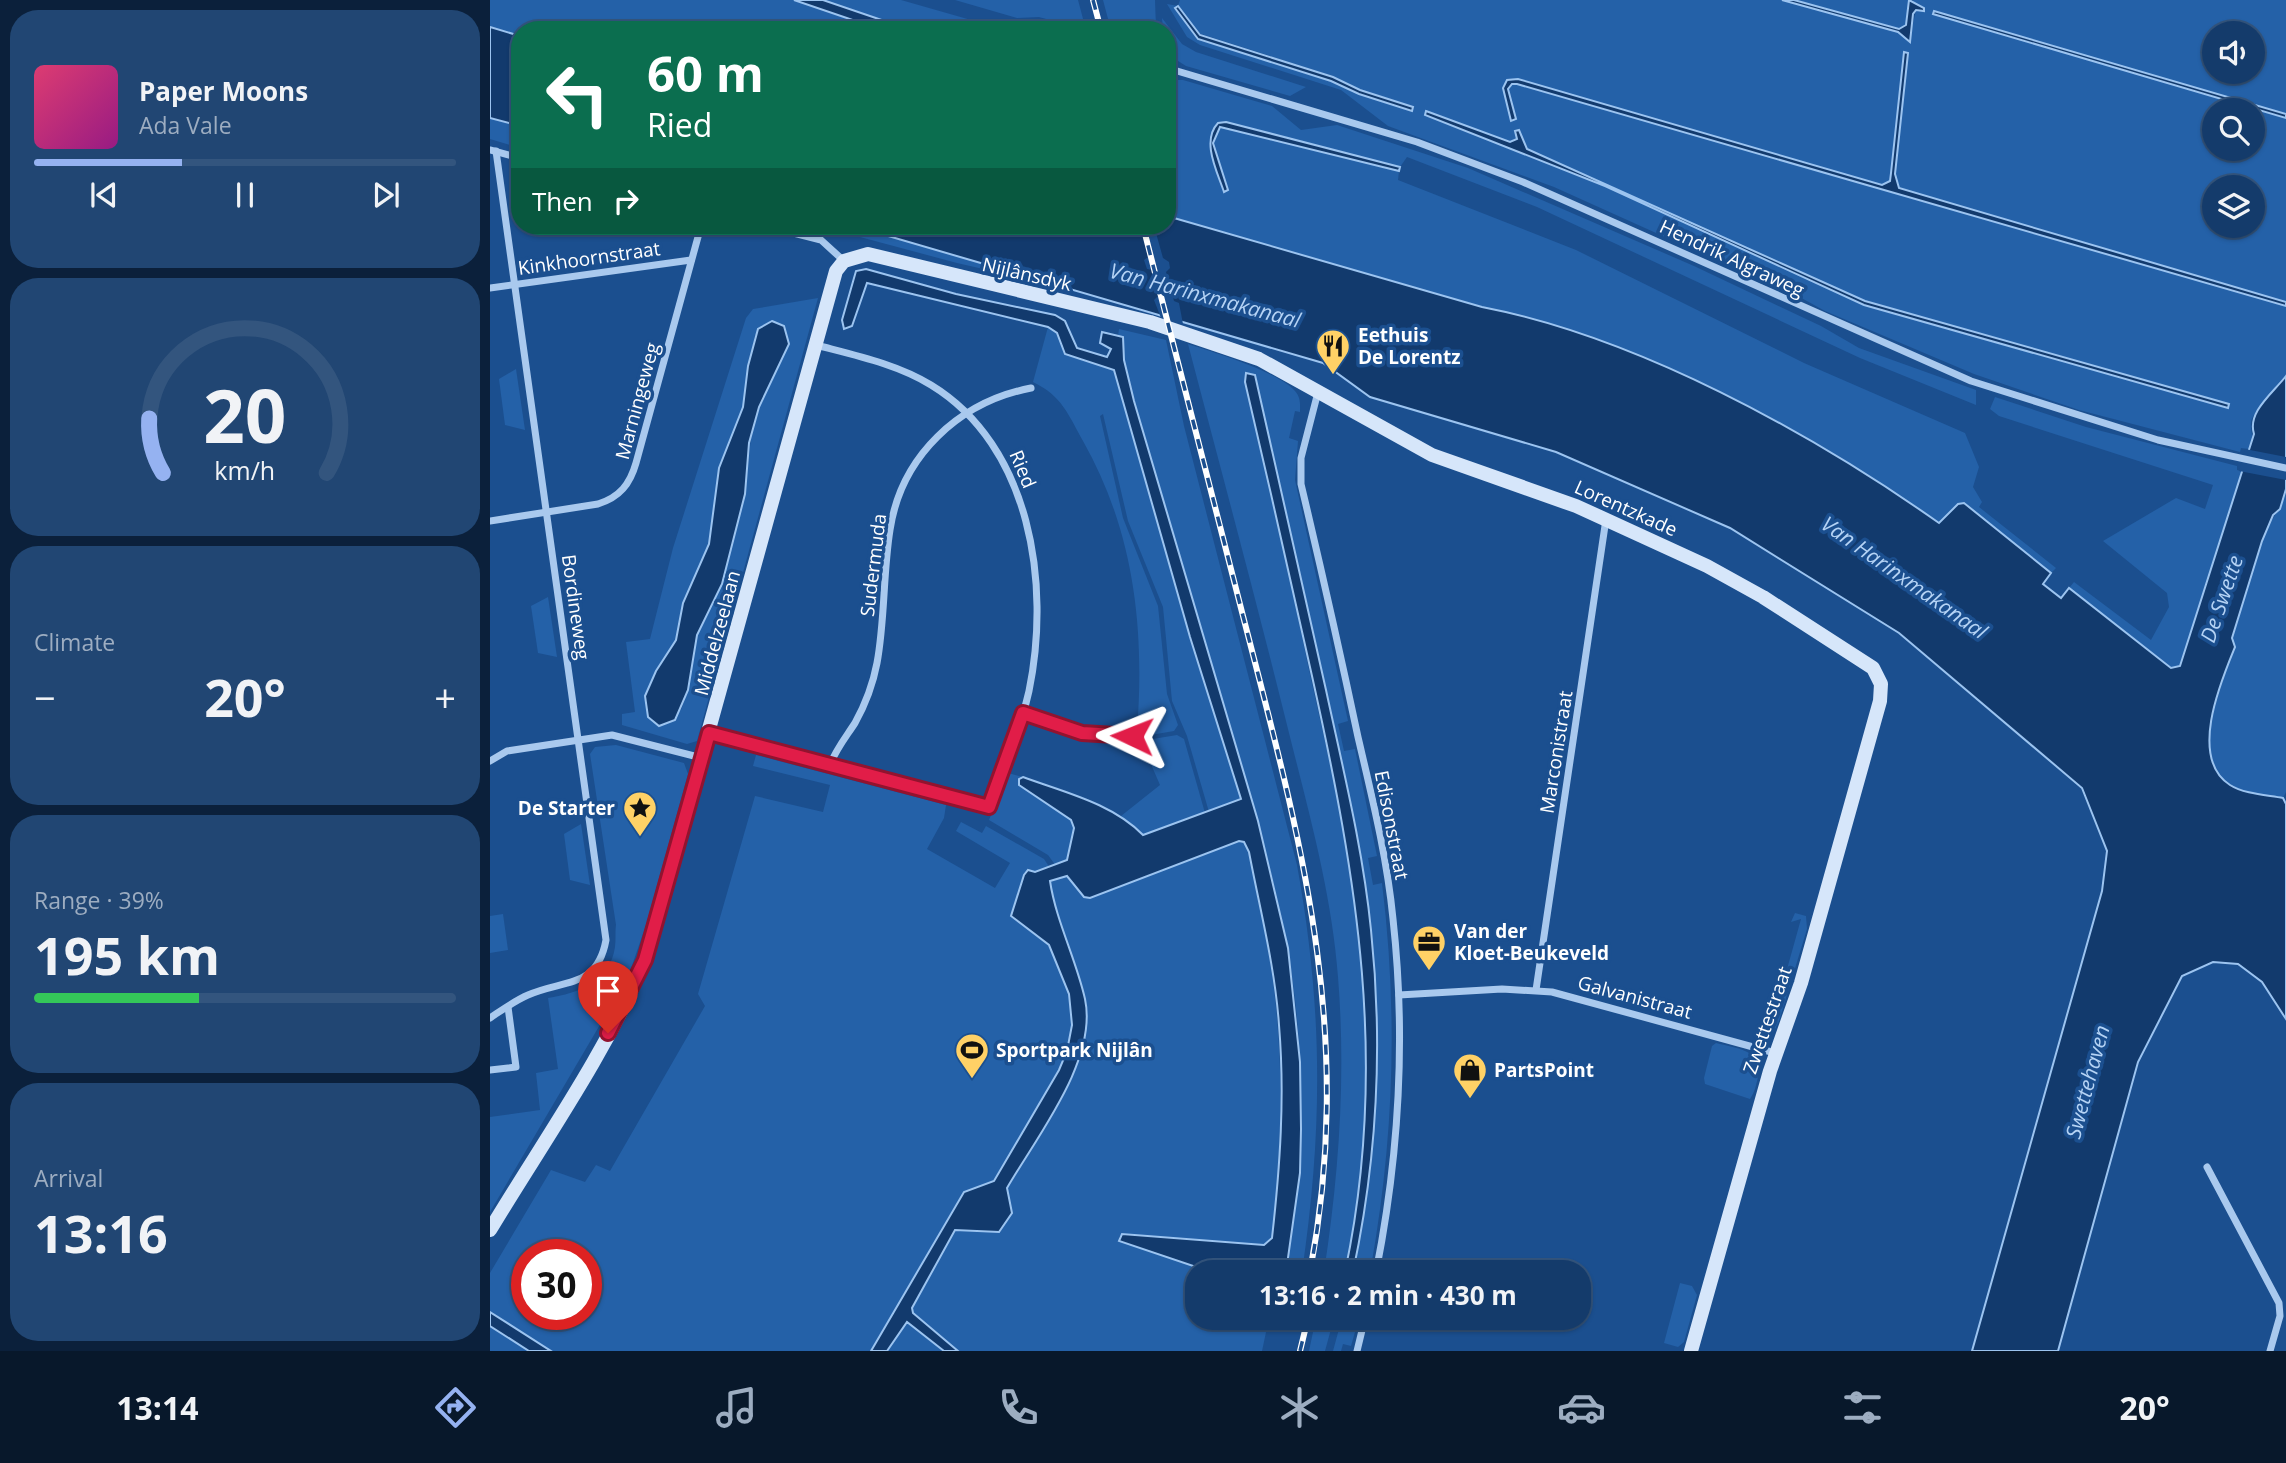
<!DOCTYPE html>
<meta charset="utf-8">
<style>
:root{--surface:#143b6b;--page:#214673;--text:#f1f3f6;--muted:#9dadc1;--line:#33557e;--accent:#95b2f1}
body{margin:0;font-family:"Open Sans",sans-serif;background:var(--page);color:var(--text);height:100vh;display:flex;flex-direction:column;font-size:26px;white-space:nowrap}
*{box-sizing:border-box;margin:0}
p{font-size:23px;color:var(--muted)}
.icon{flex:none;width:38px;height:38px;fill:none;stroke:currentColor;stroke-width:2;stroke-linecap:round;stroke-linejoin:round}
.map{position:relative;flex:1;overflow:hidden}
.side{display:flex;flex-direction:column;gap:10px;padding:10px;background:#0b203b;width:490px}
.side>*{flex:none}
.banner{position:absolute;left:21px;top:21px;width:665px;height:214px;border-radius:28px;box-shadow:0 2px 5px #0004,0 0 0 2px var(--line);background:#0b6e4f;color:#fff;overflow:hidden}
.controls{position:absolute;left:1712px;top:21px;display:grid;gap:14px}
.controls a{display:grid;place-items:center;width:63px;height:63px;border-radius:50%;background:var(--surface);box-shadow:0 2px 5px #0004,0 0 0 2px var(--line);font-size:35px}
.speed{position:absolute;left:21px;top:1239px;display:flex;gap:14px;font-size:35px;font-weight:700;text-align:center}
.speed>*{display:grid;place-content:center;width:91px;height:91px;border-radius:50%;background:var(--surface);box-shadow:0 2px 5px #0004,0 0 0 2px var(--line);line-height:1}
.speed .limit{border:10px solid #d22;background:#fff;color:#111}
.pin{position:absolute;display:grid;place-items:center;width:60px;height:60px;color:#fff;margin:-72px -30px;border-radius:50% 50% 50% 0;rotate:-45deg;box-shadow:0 0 7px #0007}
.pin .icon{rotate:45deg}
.me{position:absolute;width:77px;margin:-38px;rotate:272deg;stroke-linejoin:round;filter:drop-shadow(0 0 5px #0008)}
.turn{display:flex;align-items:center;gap:24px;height:147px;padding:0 21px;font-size:32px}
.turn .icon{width:91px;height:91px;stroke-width:2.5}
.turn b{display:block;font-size:49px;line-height:60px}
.then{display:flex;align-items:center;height:66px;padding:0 21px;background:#0003;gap:14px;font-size:26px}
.big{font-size:52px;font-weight:700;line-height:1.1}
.side .widget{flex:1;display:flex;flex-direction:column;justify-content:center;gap:10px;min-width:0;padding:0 24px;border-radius:28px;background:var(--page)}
.side .dial{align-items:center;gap:0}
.dial svg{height:182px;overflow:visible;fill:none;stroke:var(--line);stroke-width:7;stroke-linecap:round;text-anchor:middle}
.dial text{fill:var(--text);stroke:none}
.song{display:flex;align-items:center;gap:21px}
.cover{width:84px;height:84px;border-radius:10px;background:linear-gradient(135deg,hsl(340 70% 55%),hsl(310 70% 35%))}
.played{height:7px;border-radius:4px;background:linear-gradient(90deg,var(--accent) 35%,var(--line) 35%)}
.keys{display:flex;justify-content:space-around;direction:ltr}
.heat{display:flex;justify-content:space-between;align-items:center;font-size:38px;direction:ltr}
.charge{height:10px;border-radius:5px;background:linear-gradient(90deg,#34c759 39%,var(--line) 0)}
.trip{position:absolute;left:695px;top:1260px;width:406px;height:70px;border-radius:28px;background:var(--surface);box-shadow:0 2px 5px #0004,0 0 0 2px var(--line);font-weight:700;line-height:70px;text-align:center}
.tabs{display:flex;height:112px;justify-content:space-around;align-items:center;background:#08182b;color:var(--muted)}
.tabs .icon{width:49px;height:49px}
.tabs .active{color:var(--accent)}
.tabs b{font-size:32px;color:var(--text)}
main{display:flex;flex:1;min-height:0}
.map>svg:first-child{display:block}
.green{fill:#2461a8;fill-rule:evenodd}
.water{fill:#123a6d;stroke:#9cc4f0;stroke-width:2}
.pier{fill:#1b4f8f}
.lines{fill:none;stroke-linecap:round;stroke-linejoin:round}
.street{stroke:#a9c9ee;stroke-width:7}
.secondary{stroke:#d6e6fa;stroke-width:14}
.rail-casing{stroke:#fff;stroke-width:6}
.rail{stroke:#1b4f8f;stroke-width:3.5;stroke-dasharray:10;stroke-linecap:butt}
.route-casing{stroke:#92132f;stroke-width:18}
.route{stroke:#e11d48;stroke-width:12}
.labels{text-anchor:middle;stroke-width:7;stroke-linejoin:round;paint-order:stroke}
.street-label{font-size:19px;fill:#fff;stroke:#1b4f8f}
.poi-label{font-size:19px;font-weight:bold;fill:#fff;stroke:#1b4f8f;text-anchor:start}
.water-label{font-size:21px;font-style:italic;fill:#b5d3f5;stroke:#1b4f8f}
</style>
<main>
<section class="side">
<div class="widget">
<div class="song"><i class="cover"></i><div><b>Paper Moons</b><p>Ada Vale</p></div></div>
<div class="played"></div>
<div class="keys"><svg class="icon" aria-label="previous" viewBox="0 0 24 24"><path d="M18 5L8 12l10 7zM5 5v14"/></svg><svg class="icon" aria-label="pause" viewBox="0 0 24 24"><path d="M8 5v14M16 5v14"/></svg><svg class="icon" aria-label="next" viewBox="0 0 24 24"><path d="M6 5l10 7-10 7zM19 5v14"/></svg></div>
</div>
<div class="widget dial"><svg viewBox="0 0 100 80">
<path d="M14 69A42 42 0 1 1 86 69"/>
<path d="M14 69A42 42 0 0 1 8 45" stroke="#95b2f1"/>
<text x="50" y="56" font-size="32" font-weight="700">20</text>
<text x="50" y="72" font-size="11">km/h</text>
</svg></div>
<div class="widget"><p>Climate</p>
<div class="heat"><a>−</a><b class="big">20°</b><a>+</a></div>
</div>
<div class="widget"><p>Range · 39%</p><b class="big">195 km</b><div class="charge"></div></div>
<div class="widget"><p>Arrival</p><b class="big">13:16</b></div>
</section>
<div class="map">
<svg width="1796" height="1351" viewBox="0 0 1796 1351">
<rect width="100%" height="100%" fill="#1b4f8f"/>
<g class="green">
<polygon points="0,0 304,0 392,30 30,30 30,36 0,27"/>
<polygon points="333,0 411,0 516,30 421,30"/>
<polygon points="465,0 588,0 596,30 549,17 527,18"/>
<polygon points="613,0 665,0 666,28 621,30"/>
<path d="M690,0H1292L1408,32L1419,42L1426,10L1433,11L1434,8L1424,5L1423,0H1796V114L1444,11L1443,14L1796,118V302L1409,188L1405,174L1415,52L1401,173L1400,181L1392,185L1028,79H1020L1013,88L1022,121L1018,89L1022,84H1027L1796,306V376C1789,385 1762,413 1761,422C1760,435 1765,432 1759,449L1751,448L1750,452L1589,410L1484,374L1335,311L1261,270L1226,260L1064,187L898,126L851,90L710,45L697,37L677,4L688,6ZM708,33L843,76L870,90L869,94L841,81L708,39ZM1724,33H1762V72H1724ZM1724,110H1762V149H1724ZM936,112L1020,142L1027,139L1029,130L1037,149L1375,301L1739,404L1738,407L1374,305L1115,186L935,115ZM1724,187H1762V226H1724Z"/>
<polygon points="1304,0 1419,0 1416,25 1409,29"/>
<polygon points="672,18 692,44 706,52 816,87 800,96 696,66 677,54 677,30 673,30"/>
<path d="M677,80H693L782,106L811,130L847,125L978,168L1204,266L1331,326L1369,348L1486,390V405L1370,358L1047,207L917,157L910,167L736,122L720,135L738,190L723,143L730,127L909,171L908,180L1086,250L1314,363L1475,433L1489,467L1483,487L1492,502L1489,507L1566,568L1561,573L1474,503L1468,504L1449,523C1320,432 1148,337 992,307L677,216V178L685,187L677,152Z"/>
<polygon points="0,118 30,126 30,148 0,139"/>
<polygon points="329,226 364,226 594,292 467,263"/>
<path d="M328,298L207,741L197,744L132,725V714L145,712L136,642L160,639L183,548L256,318L263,309ZM265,335L299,344L274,391L262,428L255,494L237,556L207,635L198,690L191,710L155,696L166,671L186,640L193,603L219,544L229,468L253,407Z"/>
<path d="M558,327L568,333L575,354L624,370L700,637L751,800L719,812L697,736L682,701L673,607L638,521L613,414L610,416L633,518L668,606L677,694L688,725L684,731L649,737L647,730C655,629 644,531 593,441C578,414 572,396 543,382Z"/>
<path d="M629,329L676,340L694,426L807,865C833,1008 833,1129 812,1272H796C814,1165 817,1054 797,946C778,843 744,745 714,645C690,564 668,482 644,401L634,360V339L628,336Z"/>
<path d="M698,344C723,352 789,372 805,391C811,398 810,404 810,412L805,411L799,438L808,441L805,480L858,721L848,724L854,751L865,749L887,856L878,858L883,885L892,883C908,1013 904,1138 881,1267L871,1265L869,1272H863C893,1136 892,999 871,862L785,462C790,500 794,539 801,577C821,699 859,818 871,941C882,1051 878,1164 855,1272H834C849,1174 856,1076 848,977C842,895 819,813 799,733C767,603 732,474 698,344Z"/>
<polygon points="26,369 35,430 15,425 9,379"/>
<polygon points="1505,397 1596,427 1747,466 1747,470 1753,472 1690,667 1681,668 1579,588 1584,582 1661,640 1679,607 1677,593 1613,541 1686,498 1715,509 1723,485 1509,416 1500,409"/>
<path d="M1796,493V792L1793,798C1778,795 1760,794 1745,788C1687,764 1744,674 1742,638C1753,604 1761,569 1774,536C1781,518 1791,510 1796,493Z"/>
<polygon points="58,597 67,657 48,653 41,606"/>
<polygon points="687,735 694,739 715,813 652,835 631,816 670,785 651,741"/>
<path d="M126,745L194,763L198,774L156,925L138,977L0,1212V1117L50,1110L46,1073L68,1069L58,998C89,993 120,982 125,947C126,939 125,931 126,925L100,754L105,747Z"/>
<path d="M266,755L456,805L454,818L437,849L505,888L520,863L466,831L471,822L492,833L496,826L554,859L560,868L545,872L521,916L538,928L561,880L577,876L594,897L749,841L754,842C764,857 764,881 768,899C795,1015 795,1121 782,1238L774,1245L632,1234L629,1237L630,1241L721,1272H707V1318H779L772,1351H0V1273L61,1170L95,1182L106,1165L120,1171L215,1006L208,994L265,796L333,812L340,785L263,766ZM37,1255H96V1314H37Z"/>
<polygon points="518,773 533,777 529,785 581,820 584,828 577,860 566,866 558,855 499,820"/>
<polygon points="91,824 100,885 80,880 74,834"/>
<polygon points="1305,913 1316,916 1317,929 1289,1021 1282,1035 1271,1040 1271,1028 1282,1023 1311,919 1301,922"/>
<polygon points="13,914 18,950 0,953 0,916"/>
<path d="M1226,1043C1245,1048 1275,1050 1268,1077C1266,1085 1265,1092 1260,1099L1215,1084L1214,1078L1222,1046Z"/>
<polygon points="1190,1283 1202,1286 1207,1295 1194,1342 1188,1347 1174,1343"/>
<polygon points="826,1318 844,1318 835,1351 819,1351"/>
<polygon points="852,1318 869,1318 861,1346 853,1344 851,1351 843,1351"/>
</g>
<g class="water">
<polygon points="304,0 333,0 421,30 392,30"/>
<polygon points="1292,0 1304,0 1409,29 1416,25 1419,0 1434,8 1434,11 1426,10 1423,14 1420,42 1408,32"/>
<polygon points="688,6 710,35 843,77 870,90 923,107 922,111 869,94 841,81 708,39 685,8"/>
<polygon points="1444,11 1796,114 1796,118 1443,14"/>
<polygon points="0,27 30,36 30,126 0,118"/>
<polygon points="1414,52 1418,53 1405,174 1409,188 1796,302 1796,306 1027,84 1022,84 1018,89 1026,119 1021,121 1013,88 1017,80 1028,79 1392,185 1400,181 1401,173"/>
<polygon points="936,111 1020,142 1027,139 1025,131 1029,130 1037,149 1375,301 1739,404 1738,408 1374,305 1115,186 935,115"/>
<path d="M736,122L910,167L909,171L730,127L723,143L738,190L734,192C727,171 711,141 728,123Z"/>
<path d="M677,216L992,307C1147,337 1320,432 1449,523L1468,504L1474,503L1561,573L1553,584L1571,598L1579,588L1681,668L1690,666L1764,434C1757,412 1783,393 1796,376V489L1790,509L1783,515L1772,541L1742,638L1745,647C1731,681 1698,758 1740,785C1754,794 1777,795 1793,798L1796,804V1019L1772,982L1748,964L1723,962L1692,976L1648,1062L1568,1351H1482L1612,891L1617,851L1592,788L1409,633L1240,528L1066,452L880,397L833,363L364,226H645L668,232L669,226H677Z"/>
<path d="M376,269L466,294L565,315L575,321L587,348L617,357L621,349L610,343L612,332L633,337L634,360L644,401L768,821L798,948L810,1062L811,1129L810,1173L796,1272H721L629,1241L632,1234L774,1245L782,1238C790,1167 795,1097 789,1025C785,967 770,910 759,852L754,842L749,841L600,898L594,897L577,876L560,881C566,921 586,959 595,999C608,1060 547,1136 517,1188L522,1213L509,1232L465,1230L422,1308L423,1313L468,1351H454L417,1322L397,1351H381L474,1192L504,1181L569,1070L577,1051L582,1025L579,994L559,945L521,916L534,875L538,870L545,872L577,860L584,828L581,820L529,785V779L533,777C573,792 622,803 653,835L751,799L700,637L624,370L575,354L567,333L558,327L377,283L362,326L354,329L352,320L366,271Z"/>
<polygon points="282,321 294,326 299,344 269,407 259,443 255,494 232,584 207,635 198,690 185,720 169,726 158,717 155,696 166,671 186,640 193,603 219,544 229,468 253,407 258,366 268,329"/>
<path d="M756,373L765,375C789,480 813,585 836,690C853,769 873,849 881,930C893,1044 887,1160 863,1272H855C899,1066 867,878 822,676C800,577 778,480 755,382Z"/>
<polygon points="0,1312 61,1351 39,1351 0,1326"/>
</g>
<g class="pier">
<polygon points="645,226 666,228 669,226 670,230 666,233 673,258 679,262 680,268 676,272 684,301 689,303 693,324 671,318 664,300 668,296 662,270 657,269 654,260 658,257 651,228"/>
<polygon points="1755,449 1796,457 1796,480 1749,471"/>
</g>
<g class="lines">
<g class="street">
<polyline points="677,68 927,142 1033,182 1481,381 1668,440 1796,468"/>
<polyline points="0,150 30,158"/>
<polyline points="276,226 331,240 354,261"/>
<polyline points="0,288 201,260"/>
<path d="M828,392L811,458V484C831,568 850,652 868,737C882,797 897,857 903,919C916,1037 909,1156 886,1272"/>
<path d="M0,521L108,504C130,497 140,484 146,463L211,226"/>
<polyline points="533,713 592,732 642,736"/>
<path d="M219,733L499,807C514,769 530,731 539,691C561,584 541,446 441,385C407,364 364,355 326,345"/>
<polyline points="0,761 17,751 122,735 212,758"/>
<path d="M340,765C346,749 356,737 365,723C375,705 383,684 387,663C395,620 393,574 400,530C411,456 469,402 541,388"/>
<polyline points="1046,990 1116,519"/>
<polyline points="909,995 1012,989 1062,992 1285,1053"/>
<path d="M0,1018C12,1010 24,1001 38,995C74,979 107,989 116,940L6,151"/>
<polyline points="0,1070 26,1067 18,1007"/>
<polyline points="1717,1167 1789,1303 1790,1316 1780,1351"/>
<polyline points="867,1351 875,1318"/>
</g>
<path class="secondary" d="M0,1230C53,1142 115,1055 155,960L346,271L354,261L378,254L660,322L769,359L942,455L1086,506L1217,566L1273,597L1383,668L1391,684L1390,701L1311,983L1280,1071L1201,1351"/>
<g class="rail-casing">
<g id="rail">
<polyline points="603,0 611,30"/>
<path d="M653,226C686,356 720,486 753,616C812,844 865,1034 820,1272"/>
<polyline points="810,1351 818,1318"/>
</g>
</g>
<use href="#rail" class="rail"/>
</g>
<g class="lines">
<g class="route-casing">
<polyline id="route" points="118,1033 155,960 219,733 499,807 533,713 592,733 642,736"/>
</g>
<use href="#route" class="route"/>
</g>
<defs>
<g id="restaurant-pin" transform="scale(1.75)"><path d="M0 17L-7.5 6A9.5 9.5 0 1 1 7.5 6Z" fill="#ffd166" stroke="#1b4f8f"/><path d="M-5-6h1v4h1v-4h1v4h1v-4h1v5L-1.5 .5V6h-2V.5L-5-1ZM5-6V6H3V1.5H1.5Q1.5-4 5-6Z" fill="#111"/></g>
<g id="sight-pin" transform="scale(1.75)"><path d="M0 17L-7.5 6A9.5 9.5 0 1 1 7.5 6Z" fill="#ffd166" stroke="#1b4f8f"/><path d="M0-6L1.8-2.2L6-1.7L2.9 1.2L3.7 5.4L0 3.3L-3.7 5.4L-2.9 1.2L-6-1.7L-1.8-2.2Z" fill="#111"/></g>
<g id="office-pin" transform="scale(1.75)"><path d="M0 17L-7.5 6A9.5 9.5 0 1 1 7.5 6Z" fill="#ffd166" stroke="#1b4f8f"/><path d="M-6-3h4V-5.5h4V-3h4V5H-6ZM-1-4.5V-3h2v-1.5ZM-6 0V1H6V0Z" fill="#111"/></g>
<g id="stadium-pin" transform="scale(1.75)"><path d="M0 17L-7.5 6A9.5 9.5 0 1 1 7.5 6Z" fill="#ffd166" stroke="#1b4f8f"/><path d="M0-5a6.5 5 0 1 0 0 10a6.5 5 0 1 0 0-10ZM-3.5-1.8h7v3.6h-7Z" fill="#111"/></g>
<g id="shop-pin" transform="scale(1.75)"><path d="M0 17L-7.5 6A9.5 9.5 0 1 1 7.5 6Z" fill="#ffd166" stroke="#1b4f8f"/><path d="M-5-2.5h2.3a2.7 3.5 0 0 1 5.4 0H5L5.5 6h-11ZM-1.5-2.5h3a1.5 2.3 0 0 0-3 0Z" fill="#111"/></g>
</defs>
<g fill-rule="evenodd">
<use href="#restaurant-pin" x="843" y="346"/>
<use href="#sight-pin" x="150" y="808"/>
<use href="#office-pin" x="939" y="942"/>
<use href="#stadium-pin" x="482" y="1050"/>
<use href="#shop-pin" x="980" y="1070"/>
</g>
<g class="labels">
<g class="street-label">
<text transform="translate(99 258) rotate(-8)" y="7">Kinkhoornstraat</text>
<text transform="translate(1242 258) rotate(25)" y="7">Hendrik Algraweg</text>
<text transform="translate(537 274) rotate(13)" y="7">Nijlânsdyk</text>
<text transform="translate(147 401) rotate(-75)" y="7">Marningeweg</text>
<text transform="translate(533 469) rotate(67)" y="7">Ried</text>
<text transform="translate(1136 508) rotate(24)" y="7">Lorentzkade</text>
<text transform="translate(383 565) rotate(-83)" y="7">Sudermuda</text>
<text transform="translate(86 607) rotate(82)" y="7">Bordineweg</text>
<text transform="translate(227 633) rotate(-75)" y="7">Middelzeelaan</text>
<text transform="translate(1066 752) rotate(-81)" y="7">Marconistraat</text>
<text transform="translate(902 825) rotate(79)" y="7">Edisonstraat</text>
<text transform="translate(1145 997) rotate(15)" y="7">Galvanistraat</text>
<text transform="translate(1277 1020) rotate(-71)" y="7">Zwettestraat</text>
</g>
<g class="poi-label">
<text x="868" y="342">Eethuis<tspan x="868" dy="22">De Lorentz</tspan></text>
<text x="125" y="815" text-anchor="end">De Starter</text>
<text x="964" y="938">Van der<tspan x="964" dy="22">Kloet-Beukeveld</tspan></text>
<text x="506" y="1057">Sportpark Nijlân</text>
<text x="1004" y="1077">PartsPoint</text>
</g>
<g class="water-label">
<text transform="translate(715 296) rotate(15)" y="7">Van Harinxmakanaal</text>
<text transform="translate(1414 578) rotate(35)" y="7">Van Harinxmakanaal</text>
<text transform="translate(1732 599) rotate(-71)" y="7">De Swette</text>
<text transform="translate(1598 1082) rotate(-75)" y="7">Swettehaven</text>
</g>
</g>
</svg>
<div class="controls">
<a><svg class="icon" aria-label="sound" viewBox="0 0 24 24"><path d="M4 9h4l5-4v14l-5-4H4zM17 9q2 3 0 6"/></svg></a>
<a><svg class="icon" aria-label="search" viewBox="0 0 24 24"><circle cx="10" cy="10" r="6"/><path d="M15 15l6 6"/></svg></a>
<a><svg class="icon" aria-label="layers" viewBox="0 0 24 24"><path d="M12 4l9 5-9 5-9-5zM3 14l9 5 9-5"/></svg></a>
</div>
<div class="speed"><div class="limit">30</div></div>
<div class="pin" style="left:118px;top:1033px;background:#d93025"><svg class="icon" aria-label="arrive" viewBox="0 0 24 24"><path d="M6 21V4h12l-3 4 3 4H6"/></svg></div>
<svg class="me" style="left:642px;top:736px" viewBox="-20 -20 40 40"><path d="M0-17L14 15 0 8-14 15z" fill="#e11d48" stroke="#fff" stroke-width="4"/></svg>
<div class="trip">13:16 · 2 min · 430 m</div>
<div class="banner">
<div class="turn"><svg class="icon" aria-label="left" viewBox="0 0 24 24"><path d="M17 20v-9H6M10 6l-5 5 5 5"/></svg><div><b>60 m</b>Ried</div></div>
<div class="then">Then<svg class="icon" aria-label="right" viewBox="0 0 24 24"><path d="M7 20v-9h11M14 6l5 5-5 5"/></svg></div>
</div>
</div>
</main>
<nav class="tabs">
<b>13:14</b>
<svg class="icon active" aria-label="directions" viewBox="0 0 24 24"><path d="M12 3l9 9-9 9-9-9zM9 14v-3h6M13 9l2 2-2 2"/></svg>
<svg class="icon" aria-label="music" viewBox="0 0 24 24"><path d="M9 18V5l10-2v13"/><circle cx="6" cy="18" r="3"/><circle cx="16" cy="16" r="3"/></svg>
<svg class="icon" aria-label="phone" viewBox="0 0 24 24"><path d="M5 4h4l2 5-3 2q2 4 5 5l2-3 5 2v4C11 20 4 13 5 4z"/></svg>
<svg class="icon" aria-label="climate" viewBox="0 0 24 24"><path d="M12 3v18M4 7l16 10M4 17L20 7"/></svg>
<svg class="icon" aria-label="car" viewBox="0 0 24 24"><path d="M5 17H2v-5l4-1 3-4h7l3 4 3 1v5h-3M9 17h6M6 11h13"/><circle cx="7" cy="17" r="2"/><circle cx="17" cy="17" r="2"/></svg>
<svg class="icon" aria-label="filters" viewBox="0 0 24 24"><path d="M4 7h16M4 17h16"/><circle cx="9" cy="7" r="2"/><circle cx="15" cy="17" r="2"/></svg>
<b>20°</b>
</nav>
